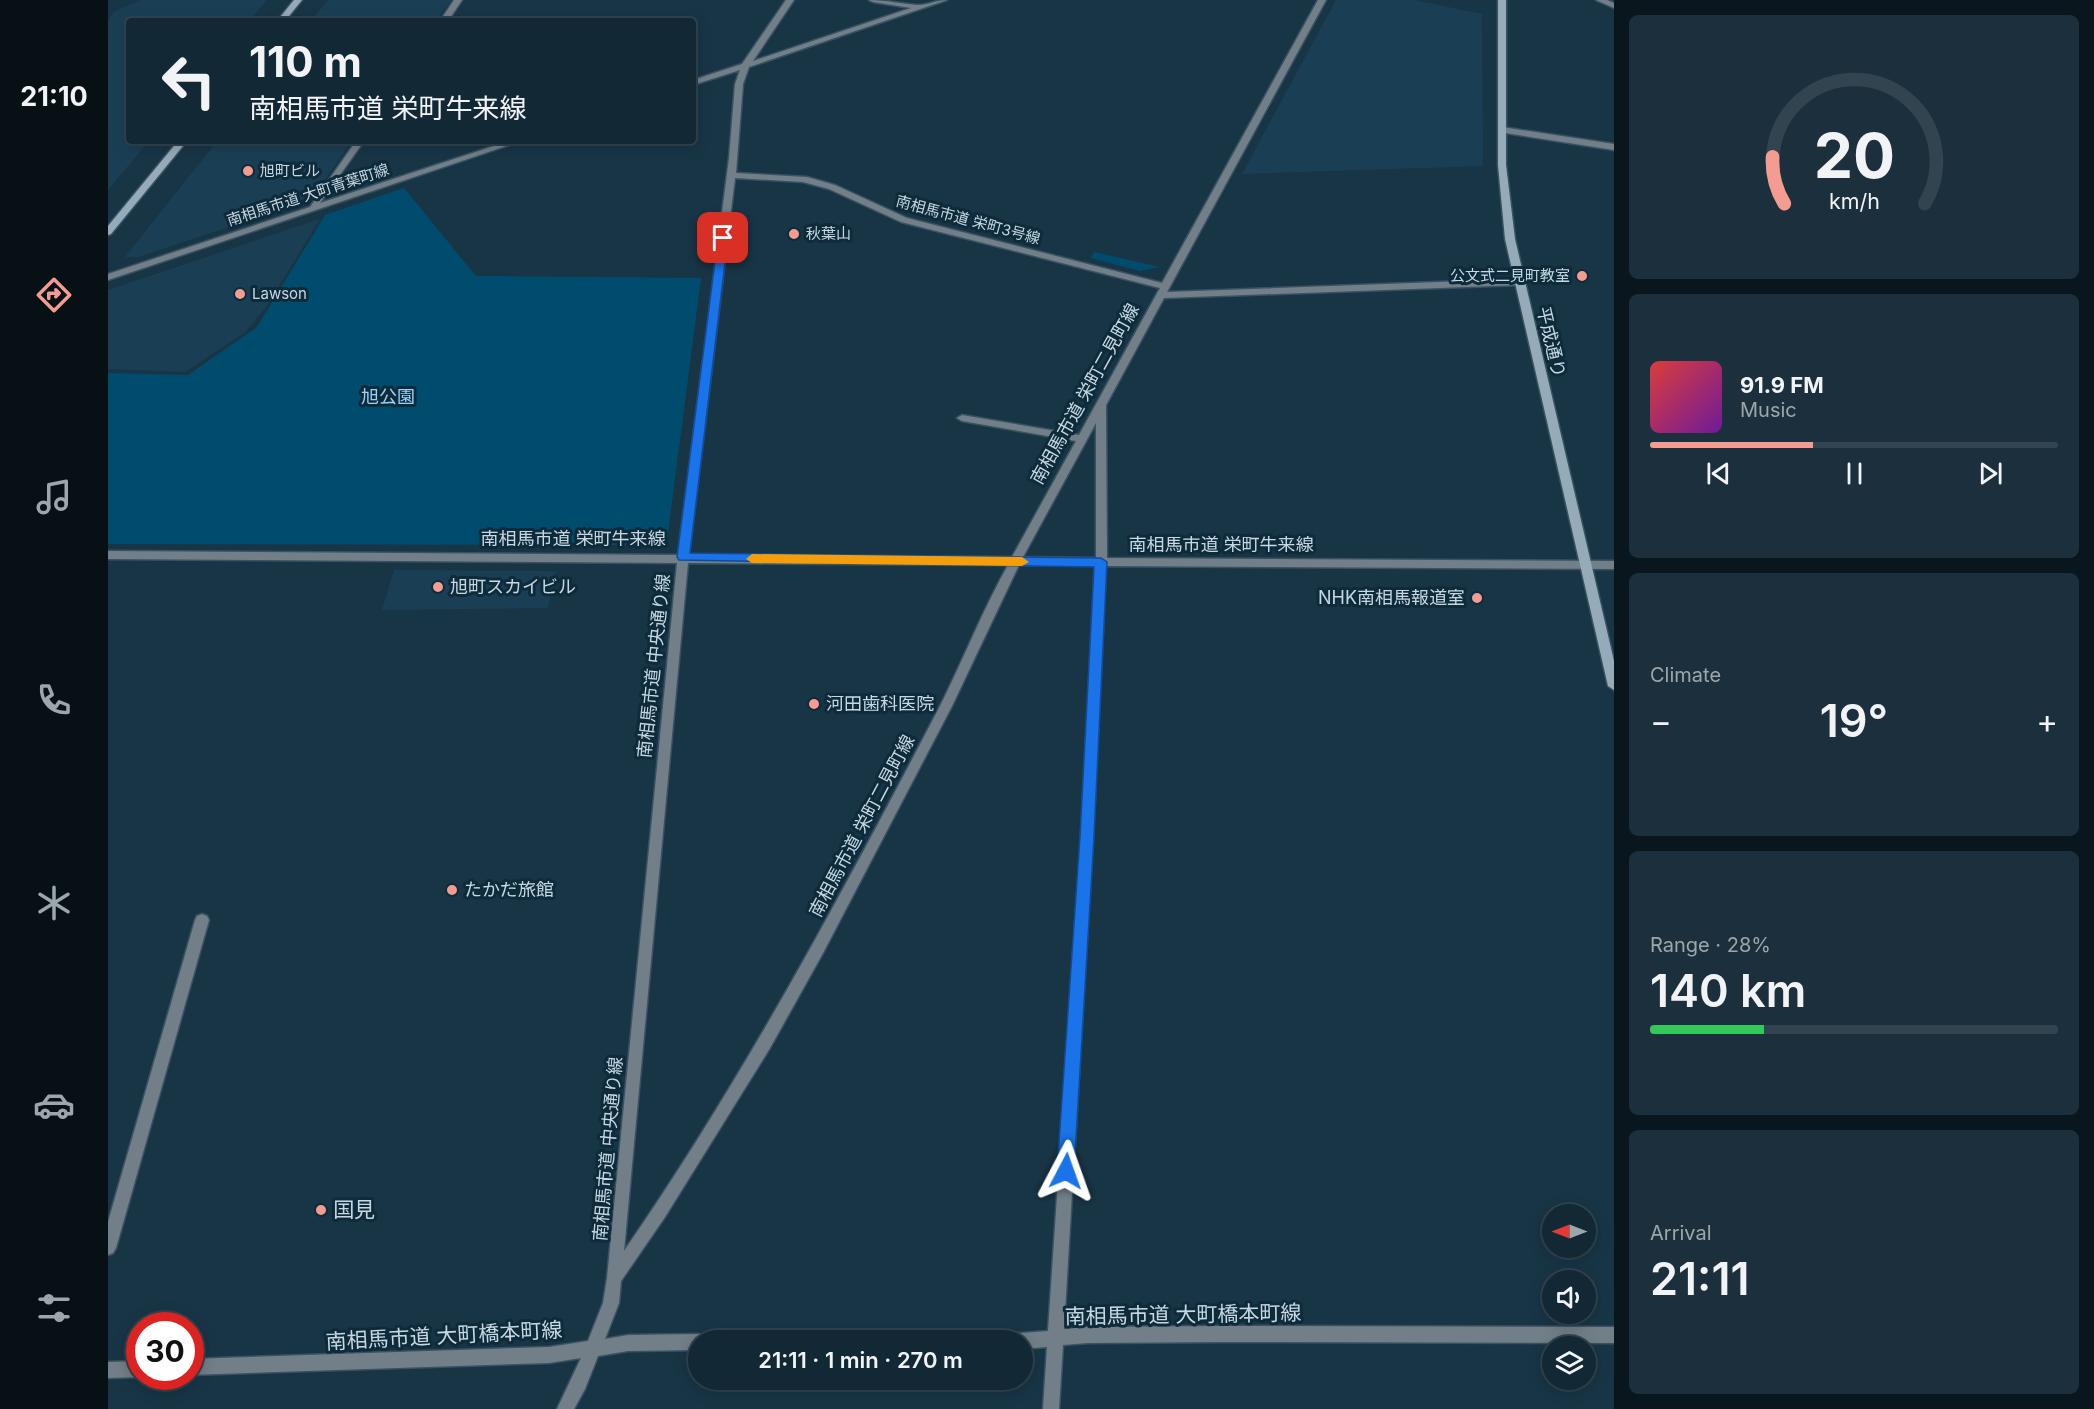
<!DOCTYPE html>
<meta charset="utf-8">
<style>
:root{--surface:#122834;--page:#1b303c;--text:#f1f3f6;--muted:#9ca6ac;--line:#31444f;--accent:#f59c92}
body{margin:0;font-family:Inter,"Noto Sans JP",sans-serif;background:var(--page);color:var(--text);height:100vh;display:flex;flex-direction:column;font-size:22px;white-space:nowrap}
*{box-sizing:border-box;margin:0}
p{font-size:20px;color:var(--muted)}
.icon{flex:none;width:33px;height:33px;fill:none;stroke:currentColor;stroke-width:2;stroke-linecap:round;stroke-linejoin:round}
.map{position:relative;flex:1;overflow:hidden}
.side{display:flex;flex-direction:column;gap:15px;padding:15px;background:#0a161d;width:480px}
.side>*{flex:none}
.guide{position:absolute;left:18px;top:18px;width:570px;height:126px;border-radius:6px;box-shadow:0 3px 15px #0003,0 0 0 2px var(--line);background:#122834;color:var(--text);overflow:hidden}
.needle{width:39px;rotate:270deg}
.buttons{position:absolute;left:1434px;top:1204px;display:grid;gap:12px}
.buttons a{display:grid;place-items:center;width:54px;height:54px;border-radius:50%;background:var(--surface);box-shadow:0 3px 15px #0003,0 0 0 2px var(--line);font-size:30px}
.speed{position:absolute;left:18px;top:1312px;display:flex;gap:12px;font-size:30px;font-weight:700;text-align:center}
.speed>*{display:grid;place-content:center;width:78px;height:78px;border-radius:50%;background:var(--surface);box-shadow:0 3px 15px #0003,0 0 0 2px var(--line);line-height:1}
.speed .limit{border:9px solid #d22;background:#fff;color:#111}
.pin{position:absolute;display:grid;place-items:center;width:51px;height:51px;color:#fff;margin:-26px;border-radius:12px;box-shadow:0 3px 9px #0006}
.me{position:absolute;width:66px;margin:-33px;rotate:4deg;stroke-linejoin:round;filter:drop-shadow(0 0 4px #0008)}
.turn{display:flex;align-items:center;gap:21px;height:126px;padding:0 24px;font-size:27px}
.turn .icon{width:78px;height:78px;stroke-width:2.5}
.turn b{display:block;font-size:42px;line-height:51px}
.big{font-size:45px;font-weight:600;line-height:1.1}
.side .card{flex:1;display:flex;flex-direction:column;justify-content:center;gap:9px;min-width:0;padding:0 21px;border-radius:9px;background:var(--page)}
.side .dial{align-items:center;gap:0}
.dial svg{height:156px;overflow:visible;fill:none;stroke:var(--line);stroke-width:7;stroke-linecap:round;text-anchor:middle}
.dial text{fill:var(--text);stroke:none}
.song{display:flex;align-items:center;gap:18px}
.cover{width:72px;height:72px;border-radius:9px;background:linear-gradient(135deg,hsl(0 70% 55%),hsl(280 70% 35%))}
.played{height:6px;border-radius:3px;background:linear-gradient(90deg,var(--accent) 40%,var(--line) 40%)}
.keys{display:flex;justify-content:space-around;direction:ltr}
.heat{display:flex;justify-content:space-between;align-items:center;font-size:33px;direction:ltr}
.charge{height:9px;border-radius:4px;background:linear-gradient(90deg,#34c759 28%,var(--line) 0)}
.trip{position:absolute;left:580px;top:1330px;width:345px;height:60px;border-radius:30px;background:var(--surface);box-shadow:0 3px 15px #0003,0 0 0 2px var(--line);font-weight:600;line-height:60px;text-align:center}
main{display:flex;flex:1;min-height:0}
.tabs{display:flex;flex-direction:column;width:108px;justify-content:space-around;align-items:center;background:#071015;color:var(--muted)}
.tabs .icon{width:42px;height:42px}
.tabs .selected{color:var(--accent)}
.tabs b{font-size:27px;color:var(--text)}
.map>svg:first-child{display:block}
.built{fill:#1a3f54}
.green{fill:#004c6e}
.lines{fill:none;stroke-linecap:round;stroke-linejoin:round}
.street-casing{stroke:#385262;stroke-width:3}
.secondary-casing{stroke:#385262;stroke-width:3}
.street{fill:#727f88;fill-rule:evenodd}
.secondary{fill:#95abb9;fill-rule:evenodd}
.route{fill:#1a73e8;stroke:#114b97;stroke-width:1.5}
.slow{fill:#f59e0b}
.poi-dot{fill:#f59c92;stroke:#0e2b3c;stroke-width:2}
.labels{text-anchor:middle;stroke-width:6;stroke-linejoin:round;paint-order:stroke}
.far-poi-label{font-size:15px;fill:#c7d8e2;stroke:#0e2b3c;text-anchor:start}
.far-street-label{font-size:15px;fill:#c7d8e2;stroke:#0e2b3c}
.street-label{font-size:18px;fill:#c7d8e2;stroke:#0e2b3c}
.park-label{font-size:18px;fill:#98d3f8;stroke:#0e2b3c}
.poi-label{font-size:18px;fill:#c7d8e2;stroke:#0e2b3c;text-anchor:start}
.near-poi-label{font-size:21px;fill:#c7d8e2;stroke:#0e2b3c;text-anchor:start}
.near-street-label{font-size:21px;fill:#c7d8e2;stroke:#0e2b3c}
</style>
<main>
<nav class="tabs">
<b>21:10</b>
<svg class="icon selected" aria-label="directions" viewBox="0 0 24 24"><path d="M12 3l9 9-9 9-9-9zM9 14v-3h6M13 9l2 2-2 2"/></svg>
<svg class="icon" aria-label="music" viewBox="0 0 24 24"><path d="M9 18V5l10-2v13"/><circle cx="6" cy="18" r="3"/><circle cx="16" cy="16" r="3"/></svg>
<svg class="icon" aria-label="phone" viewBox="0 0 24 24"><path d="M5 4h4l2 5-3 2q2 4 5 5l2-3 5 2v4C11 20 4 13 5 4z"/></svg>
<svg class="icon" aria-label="climate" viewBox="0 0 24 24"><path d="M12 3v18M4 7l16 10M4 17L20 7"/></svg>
<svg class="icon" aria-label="car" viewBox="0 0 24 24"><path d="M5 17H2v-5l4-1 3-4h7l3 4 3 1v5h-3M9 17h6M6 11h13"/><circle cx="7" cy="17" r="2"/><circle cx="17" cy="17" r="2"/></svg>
<svg class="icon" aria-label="filters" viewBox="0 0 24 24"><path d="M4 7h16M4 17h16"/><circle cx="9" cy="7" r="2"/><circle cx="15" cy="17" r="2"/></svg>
</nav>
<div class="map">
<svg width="1506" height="1409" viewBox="0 0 1506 1409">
<rect width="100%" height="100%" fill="#183546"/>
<g class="built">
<polygon points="32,0 159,0 141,21 21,21 21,141 41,141 0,190 0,21 6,12"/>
<polygon points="220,0 343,0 328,21 203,21"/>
<polygon points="1228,0 1306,0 1374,14 1375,166 1134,174"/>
<polygon points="109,141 244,141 202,200 30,257 17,257"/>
<polygon points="212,219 159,306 136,333 77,372 0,369 0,290"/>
<polygon points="286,570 448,571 440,608 274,610"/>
</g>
<g class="green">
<polygon points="296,188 368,276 593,278 559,541 553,545 0,544 0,373 80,375 149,327 217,215"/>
<polygon points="986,252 1052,267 1032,271 983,258"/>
</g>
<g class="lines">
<g class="street-casing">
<g id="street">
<polygon points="346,0 354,0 340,21 332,21"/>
<path d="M678,0H686L645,61L803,8L765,2L761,0C778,0 794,4 810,5C819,5 829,0 839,0L641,67L635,84L628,173L699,177L727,185L799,218L1054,283L1210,0H1218L1059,292L1412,279L1417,282L1412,285L1056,298L998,405L999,558L1506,561V569L998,566L985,837L956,1329L980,1327L1116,1326L1506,1327V1343L1116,1342L980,1343L955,1345L951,1409H935L939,1347L915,1349V1341H637L639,1335L645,1333H913L940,1331L973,837L987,565H911L844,706L715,953L662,1048L557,1217L513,1281L511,1303L497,1339L520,1335L591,1334L597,1336L599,1341H591V1350L520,1351L490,1356L477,1389L466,1409H449L473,1358L441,1363L82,1375V1359L441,1347L480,1341L495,1303L499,1278L569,563L0,559V551L570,555L621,158L627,84L632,70L585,85V80L634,64ZM627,178L695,182L721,189L793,222L1052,288L971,435L854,415L849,418L854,421L968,441L904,557L581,555ZM988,423V558L915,557ZM580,563L900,565C874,611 855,661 831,708C734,894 635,1079 516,1251Z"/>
<polygon points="1488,0 1499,0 1506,3 1506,8"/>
<polygon points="1394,127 1506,144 1506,150 1391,132 1390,130"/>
<polygon points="248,141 256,141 212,203 401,141 413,141 0,280 0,274 202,207"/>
<polygon points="94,914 99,916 101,920 8,1248 5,1253 0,1255 0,1222 87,920 89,916"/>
<polygon points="32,1361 32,1377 0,1378 0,1362"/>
</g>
</g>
<g class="secondary-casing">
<g id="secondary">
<polygon points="186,0 194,0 177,21 169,21"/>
<polygon points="1390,0 1398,0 1398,165 1407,239 1506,661 1506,690 1500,686 1397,239 1390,165"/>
<polygon points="70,141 79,141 3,234 0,235 0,226"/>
</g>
</g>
<use href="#street" class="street"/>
<use href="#secondary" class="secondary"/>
</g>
<polygon class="route" points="615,235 620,238 582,553 993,558 999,562 986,837 966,1171 964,1177 958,1179 952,1177 949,1171 972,837 986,567 571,560 569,557 610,238"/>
<polygon class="slow" points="644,554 914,557 921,562 914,566 644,563 638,559"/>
<g class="poi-dot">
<circle cx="140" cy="171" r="6"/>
<circle cx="686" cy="234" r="6"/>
<circle cx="1474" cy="276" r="6"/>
<circle cx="132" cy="294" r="6"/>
<circle cx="330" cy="587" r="6"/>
<circle cx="1369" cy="598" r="6"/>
<circle cx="706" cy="704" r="6"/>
<circle cx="344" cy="890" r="6"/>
<circle cx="213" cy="1210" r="6"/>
</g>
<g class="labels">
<g class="far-poi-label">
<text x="152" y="176">旭町ビル</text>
<text x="698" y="239">秋葉山</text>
<text x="1462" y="281" text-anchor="end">公文式二見町教室</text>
<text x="144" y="299">Lawson</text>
</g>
<g class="far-street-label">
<text transform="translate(200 195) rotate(-18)" y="5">南相馬市道 大町青葉町線</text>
<text transform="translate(860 220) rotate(15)" y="5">南相馬市道 栄町3号線</text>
</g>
<g class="street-label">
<text transform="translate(1443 342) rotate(77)" y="6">平成通り</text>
<text transform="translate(977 394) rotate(-61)" y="6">南相馬市道 栄町二見町線</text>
<text x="465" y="545">南相馬市道 栄町牛来線</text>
<text x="1113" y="551">南相馬市道 栄町牛来線</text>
<text transform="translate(546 666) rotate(-84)" y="6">南相馬市道 中央通り線</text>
<text transform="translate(754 826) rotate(-62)" y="6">南相馬市道 栄町二見町線</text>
<text transform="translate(500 1149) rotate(-85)" y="6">南相馬市道 中央通り線</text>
</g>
<g class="park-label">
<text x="280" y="403">旭公園</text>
</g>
<g class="poi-label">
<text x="342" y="593">旭町スカイビル</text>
<text x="1357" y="604" text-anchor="end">NHK南相馬報道室</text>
<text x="718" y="710">河田歯科医院</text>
<text x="356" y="896">たかだ旅館</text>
</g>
<g class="near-poi-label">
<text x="225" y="1217">国見</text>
</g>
<g class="near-street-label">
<text transform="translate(1075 1315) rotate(-1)" y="7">南相馬市道 大町橋本町線</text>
<text transform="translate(336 1336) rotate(-3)" y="7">南相馬市道 大町橋本町線</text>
</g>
</g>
</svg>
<div class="buttons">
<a><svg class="needle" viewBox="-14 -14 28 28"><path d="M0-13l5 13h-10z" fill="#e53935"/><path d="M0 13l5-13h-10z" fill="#9ca6ac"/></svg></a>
<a><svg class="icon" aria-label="sound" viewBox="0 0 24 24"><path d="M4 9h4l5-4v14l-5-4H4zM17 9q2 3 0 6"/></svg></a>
<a><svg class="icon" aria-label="layers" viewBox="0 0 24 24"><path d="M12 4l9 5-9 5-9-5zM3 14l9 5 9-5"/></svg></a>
</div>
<div class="speed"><div class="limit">30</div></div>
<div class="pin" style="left:615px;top:238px;background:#d93025"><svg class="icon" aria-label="arrive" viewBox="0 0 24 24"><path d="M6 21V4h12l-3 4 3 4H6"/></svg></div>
<svg class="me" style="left:958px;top:1171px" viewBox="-20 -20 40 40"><path d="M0-17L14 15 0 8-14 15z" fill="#1a73e8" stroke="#fff" stroke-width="4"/></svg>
<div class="trip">21:11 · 1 min · 270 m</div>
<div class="guide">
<div class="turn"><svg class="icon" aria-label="left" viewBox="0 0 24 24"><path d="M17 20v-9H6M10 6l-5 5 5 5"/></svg><div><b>110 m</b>南相馬市道 栄町牛来線</div></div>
</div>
</div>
<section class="side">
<div class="card dial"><svg viewBox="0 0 100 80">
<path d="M14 69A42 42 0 1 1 86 69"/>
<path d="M14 69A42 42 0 0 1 8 45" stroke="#f59c92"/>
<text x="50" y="56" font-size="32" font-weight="700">20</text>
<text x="50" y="72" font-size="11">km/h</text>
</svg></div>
<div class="card">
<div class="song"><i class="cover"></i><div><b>91.9 FM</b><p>Music</p></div></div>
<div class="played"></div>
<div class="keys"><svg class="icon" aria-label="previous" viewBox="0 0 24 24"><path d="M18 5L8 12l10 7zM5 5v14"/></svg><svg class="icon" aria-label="pause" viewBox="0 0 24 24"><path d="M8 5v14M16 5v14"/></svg><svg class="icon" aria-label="next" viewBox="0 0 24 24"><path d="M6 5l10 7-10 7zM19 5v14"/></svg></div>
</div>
<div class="card"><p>Climate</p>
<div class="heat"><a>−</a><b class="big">19°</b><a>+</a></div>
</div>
<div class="card"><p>Range · 28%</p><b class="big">140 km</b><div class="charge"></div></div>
<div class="card"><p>Arrival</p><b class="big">21:11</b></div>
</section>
</main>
